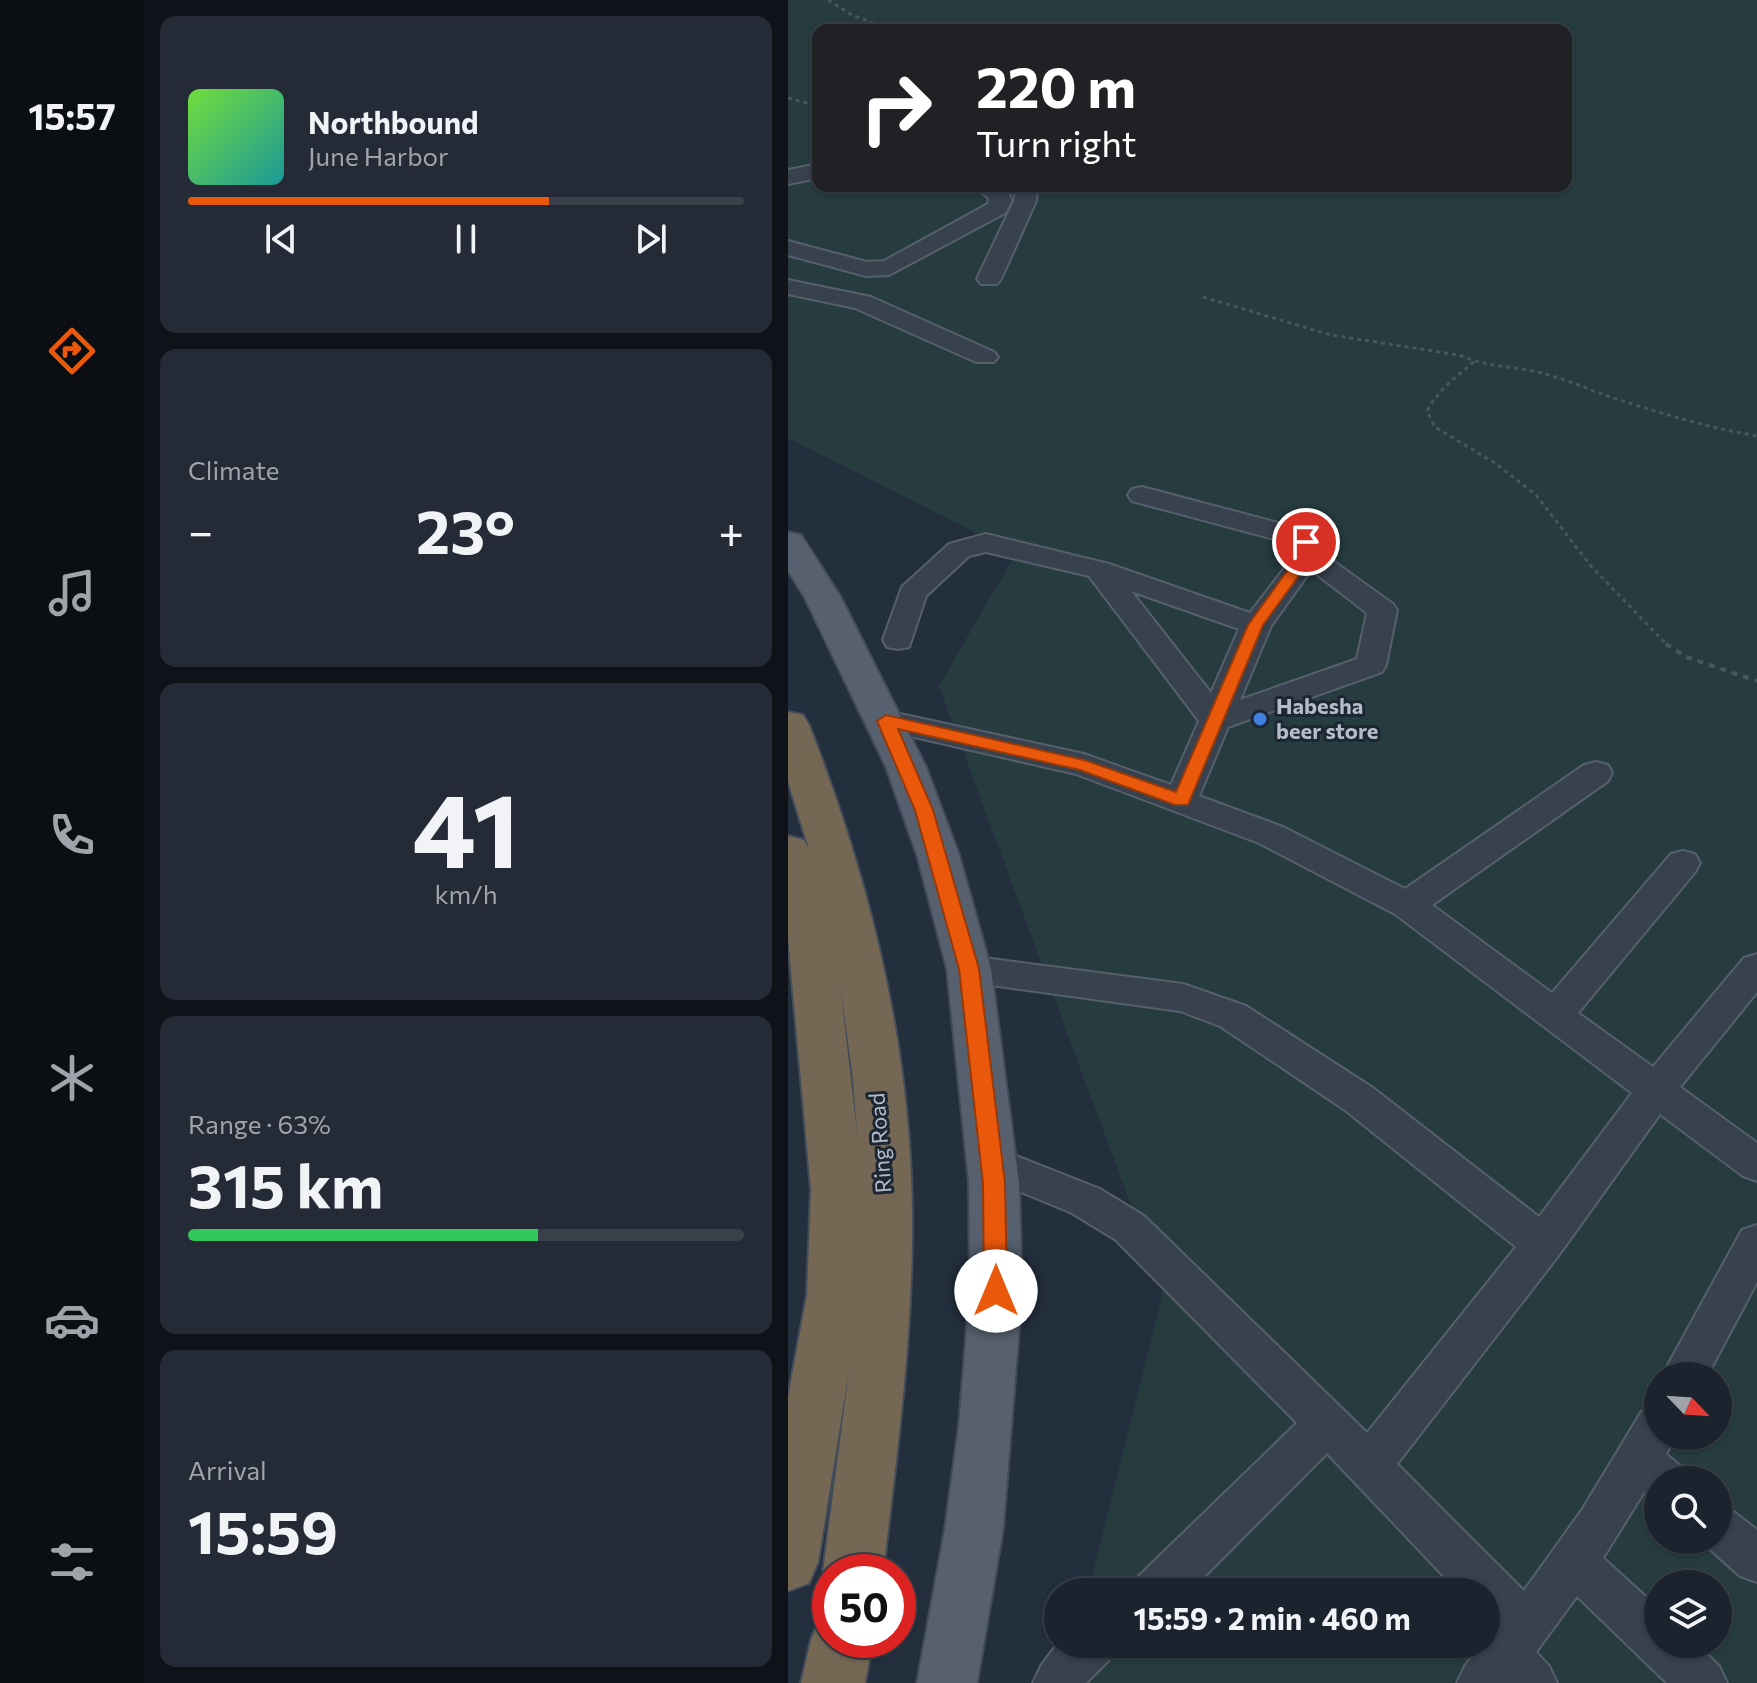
<!DOCTYPE html>
<meta charset="utf-8">
<style>
:root{--surface:#1b232e;--page:#242b36;--text:#f1f3f6;--muted:#a0a4aa;--line:#39404a;--accent:#ea580c}
body{margin:0;font-family:Commissioner,sans-serif;background:var(--page);color:var(--text);height:100vh;display:flex;flex-direction:column;font-size:30px;white-space:nowrap}
*{box-sizing:border-box;margin:0}
p{font-size:26px;color:var(--muted)}
.icon{flex:none;width:44px;height:44px;fill:none;stroke:currentColor;stroke-width:2;stroke-linecap:round;stroke-linejoin:round}
.map{position:relative;flex:1;overflow:hidden}
.drawer{display:flex;flex-direction:column;gap:16px;padding:16px;background:#0f1319;width:644px}
.drawer>*{flex:none}
.top-card{position:absolute;left:24px;top:24px;width:760px;height:168px;border-radius:16px;box-shadow:0 2px 6px #0004,0 0 0 2px var(--line);background:#202124;color:#fff;overflow:hidden}
.needle{width:52px;rotate:115deg}
.buttons{position:absolute;left:856px;top:1362px;display:grid;gap:16px}
.buttons a{display:grid;place-items:center;width:88px;height:88px;border-radius:50%;background:var(--surface);box-shadow:0 2px 6px #0004,0 0 0 2px var(--line);font-size:40px}
.speed{position:absolute;left:24px;top:1554px;display:flex;gap:16px;font-size:40px;font-weight:700;text-align:center}
.speed>*{display:grid;place-content:center;width:104px;height:104px;border-radius:50%;background:var(--surface);box-shadow:0 2px 6px #0004,0 0 0 2px var(--line);line-height:1}
.speed .limit{border:12px solid #d22;background:#fff;color:#111}
.pin{position:absolute;display:grid;place-items:center;width:68px;height:68px;color:#fff;margin:-34px;border:4px solid #fff;border-radius:50%;box-shadow:0 2px 8px #0007}
.me{position:absolute;width:88px;margin:-44px;rotate:0deg;stroke-linejoin:round;filter:drop-shadow(0 0 6px #0008)}
.turn{display:flex;align-items:center;gap:28px;height:168px;padding:0 32px;font-size:36px}
.turn .icon{width:104px;height:104px;stroke-width:2.5}
.turn b{display:block;font-size:56px;line-height:68px}
.big{font-size:60px;font-weight:700;line-height:1.1}
.drawer .card{flex:1;display:flex;flex-direction:column;justify-content:center;gap:12px;min-width:0;padding:0 28px;border-radius:16px;background:var(--page)}
.drawer .dial{align-items:center;gap:0}
.dial b{font-size:104px;line-height:1}
.song{display:flex;align-items:center;gap:24px}
.cover{width:96px;height:96px;border-radius:12px;background:linear-gradient(135deg,hsl(100 70% 55%),hsl(180 70% 35%))}
.played{height:8px;border-radius:4px;background:linear-gradient(90deg,var(--accent) 65%,var(--line) 65%)}
.keys{display:flex;justify-content:space-around;direction:ltr}
.heat{display:flex;justify-content:space-between;align-items:center;font-size:44px;direction:ltr}
.charge{height:12px;border-radius:6px;background:linear-gradient(90deg,#34c759 63%,var(--line) 0)}
.trip{position:absolute;left:256px;top:1578px;width:456px;height:80px;border-radius:40px;background:var(--surface);box-shadow:0 2px 6px #0004,0 0 0 2px var(--line);font-weight:700;line-height:80px;text-align:center}
main{display:flex;flex:1;min-height:0}
.tab-bar{display:flex;flex-direction:column;width:144px;justify-content:space-around;align-items:center;background:#0b0e12;color:var(--muted)}
.tab-bar .icon{width:56px;height:56px}
.tab-bar .active{color:var(--accent)}
.tab-bar b{font-size:36px;color:var(--text)}
.map>svg:first-child{display:block}
.green{fill:#263c3f;fill-rule:evenodd}
.lines{fill:none;stroke-linecap:round;stroke-linejoin:round}
.minor-casing{stroke:#565f6c;stroke-width:4}
.major-casing{stroke:#414a57;stroke-width:4}
.highway-casing{stroke:#434c59;stroke-width:4}
.path-far1{stroke:#44595c;stroke-width:3;stroke-dasharray:4 4;stroke-linecap:butt}
.path{stroke:#44595c;stroke-width:4;stroke-dasharray:6 6;stroke-linecap:butt}
.minor{fill:#38414e;fill-rule:evenodd}
.major{fill:#56606e;fill-rule:evenodd}
.highway{fill:#746855;fill-rule:evenodd}
.route{fill:#ea580c;stroke:#983908;stroke-width:2}
.shop-dot{fill:#3f7fe0;stroke:#1d2633;stroke-width:3}
.labels{text-anchor:middle;stroke-width:6;stroke-linejoin:round;paint-order:stroke}
.poi-label{font-size:22px;font-weight:bold;fill:#b4bcc9;stroke:#1d2633;text-anchor:start}
.street-label{font-size:22px;fill:#b4bcc9;stroke:#1d2633}
</style>
<main>
<nav class="tab-bar">
<b>15:57</b>
<svg class="icon active" aria-label="directions" viewBox="0 0 24 24"><path d="M12 3l9 9-9 9-9-9zM9 14v-3h6M13 9l2 2-2 2"/></svg>
<svg class="icon" aria-label="music" viewBox="0 0 24 24"><path d="M9 18V5l10-2v13"/><circle cx="6" cy="18" r="3"/><circle cx="16" cy="16" r="3"/></svg>
<svg class="icon" aria-label="phone" viewBox="0 0 24 24"><path d="M5 4h4l2 5-3 2q2 4 5 5l2-3 5 2v4C11 20 4 13 5 4z"/></svg>
<svg class="icon" aria-label="climate" viewBox="0 0 24 24"><path d="M12 3v18M4 7l16 10M4 17L20 7"/></svg>
<svg class="icon" aria-label="car" viewBox="0 0 24 24"><path d="M5 17H2v-5l4-1 3-4h7l3 4 3 1v5h-3M9 17h6M6 11h13"/><circle cx="7" cy="17" r="2"/><circle cx="17" cy="17" r="2"/></svg>
<svg class="icon" aria-label="filters" viewBox="0 0 24 24"><path d="M4 7h16M4 17h16"/><circle cx="9" cy="7" r="2"/><circle cx="15" cy="17" r="2"/></svg>
</nav>
<section class="drawer">
<div class="card">
<div class="song"><i class="cover"></i><div><b>Northbound</b><p>June Harbor</p></div></div>
<div class="played"></div>
<div class="keys"><svg class="icon" aria-label="previous" viewBox="0 0 24 24"><path d="M18 5L8 12l10 7zM5 5v14"/></svg><svg class="icon" aria-label="pause" viewBox="0 0 24 24"><path d="M8 5v14M16 5v14"/></svg><svg class="icon" aria-label="next" viewBox="0 0 24 24"><path d="M6 5l10 7-10 7zM19 5v14"/></svg></div>
</div>
<div class="card"><p>Climate</p>
<div class="heat"><a>−</a><b class="big">23°</b><a>+</a></div>
</div>
<div class="card dial"><b>41</b><p>km/h</p></div>
<div class="card"><p>Range · 63%</p><b class="big">315 km</b><div class="charge"></div></div>
<div class="card"><p>Arrival</p><b class="big">15:59</b></div>
</section>
<div class="map">
<svg width="969" height="1683" viewBox="0 0 969 1683">
<rect width="100%" height="100%" fill="#242f3e"/>
<path class="green" d="M0,0H969V1683H277L287,1644H698V1592H300L375,1292L151,686L228,553L0,438ZM30,30H778V186H30ZM870,1376H930V1436H870ZM870,1480H930V1540H870ZM870,1584H930V1644H870Z"/>
<g class="lines">
<g class="minor-casing">
<g id="minor">
<polygon points="30,164 30,178 0,184 0,170"/>
<path d="M185,186C202,186 218,181 224,201L217,213L101,275L78,276L0,255V241L79,262L96,261L200,204L201,198Z"/>
<polygon points="225,186 249,186 248,201 213,279 209,284 193,284 189,279 226,201 228,190"/>
<polygon points="0,280 83,297 206,352 210,357 206,362 188,362 67,308 0,294"/>
<path d="M354,487L521,531L532,542L534,553L605,604L609,610L598,665L594,672L440,727L411,796L495,827L617,889L796,765L808,762L820,765L824,773L820,781L644,905L764,993L883,854L895,851L907,854L912,863L907,872L790,1013L865,1067L956,958L969,954V992L892,1087L969,1143V1181L955,1176L872,1114L770,1256L609,1464L736,1591L794,1510L854,1411L870,1405V1436H887L878,1454L891,1465L898,1480H870V1499L856,1492L815,1558L870,1608V1644H908L931,1666L939,1683H879L789,1596L748,1652L761,1666L769,1683H669L677,1666L694,1644H698L707,1629L698,1620V1592H671L539,1453L401,1592H344L351,1576L509,1423L328,1240L284,1213L190,1174L184,1163L190,1152L204,1147L218,1152L312,1189L356,1216L579,1433L728,1247L557,1110L432,1026L392,1011L181,982L168,979L163,969L168,959L181,956L395,984L458,1006L585,1088L751,1217L844,1093L607,914L471,843L288,774L87,728L82,721L87,714L98,711L296,754L383,785L411,721L301,576L198,552L181,556L138,596L121,647L110,649L99,647L95,640L114,587L161,544L198,534L321,564L462,613L506,556L501,543L344,501L340,495L344,489ZM523,570L579,613L569,659L452,700L483,626ZM343,591L451,629L423,693Z"/>
<polygon points="969,1225 969,1282 919,1376 874,1376 954,1230"/>
<polygon points="930,1505 946,1512 969,1530 969,1582 952,1576 914,1542 913,1540 930,1540"/>
<polygon points="270,1643 270,1644 327,1644 320,1661 298,1683 245,1683 253,1666"/>
</g>
</g>
<g class="major-casing">
<polygon id="major" points="0,532 13,535 52,596 138,767 171,855 203,969 231,1183 234,1291 215,1529 189,1683 129,1683 157,1529 171,1425 182,1291 181,1183 159,969 129,855 98,767 16,596 0,571"/>
</g>
<g class="highway-casing">
<g id="highway">
<path d="M0,712L15,715L21,725C82,881 123,1046 124,1215C125,1335 109,1453 95,1572H42V1589L35,1572L61,1371L30,1562L21,1583L0,1591V1397L19,1295L23,1189L0,938V836L16,840L21,849L0,781ZM52,985L64,1070L70,1141Z"/>
<polygon points="42,1614 42,1640 85,1640 77,1683 13,1683 23,1640 32,1618"/>
</g>
</g>
<g class="path-far1">
<polyline points="40,0 64,15 104,30"/>
<polyline points="0,98 30,106"/>
<path d="M415,297L543,335L671,355C699,368 732,366 761,375C783,381 804,391 825,398C872,413 921,428 969,436"/>
<path d="M686,362C668,377 650,390 639,411L647,427L707,463L748,495L803,566L880,646"/>
</g>
<polyline class="path" points="878,644 898,657 969,681"/>
<use href="#minor" class="minor"/>
<use href="#major" class="major"/>
<use href="#highway" class="highway"/>
</g>
<polygon class="route" points="518,537 525,542 529,559 518,566 475,625 400,805 387,805 292,770 110,729 145,810 191,969 217,1183 219,1291 216,1298 208,1301 200,1298 196,1291 195,1183 171,969 127,810 89,721 98,715 296,760 388,792 460,625 507,560 513,557 510,542"/>
<circle class="shop-dot" cx="472" cy="719" r="8"/>
<g class="labels">
<g class="poi-label">
<text x="488" y="714">Habesha<tspan x="488" dy="25">beer store</tspan></text>
</g>
<g class="street-label">
<text transform="translate(92 1143) rotate(-94)" y="8">Ring Road</text>
</g>
</g>
</svg>
<div class="buttons">
<a><svg class="needle" viewBox="-14 -14 28 28"><path d="M0-13l5 13h-10z" fill="#e53935"/><path d="M0 13l5-13h-10z" fill="#a0a4aa"/></svg></a>
<a><svg class="icon" aria-label="search" viewBox="0 0 24 24"><circle cx="10" cy="10" r="6"/><path d="M15 15l6 6"/></svg></a>
<a><svg class="icon" aria-label="layers" viewBox="0 0 24 24"><path d="M12 4l9 5-9 5-9-5zM3 14l9 5 9-5"/></svg></a>
</div>
<div class="speed"><div class="limit">50</div></div>
<div class="pin" style="left:518px;top:542px;background:#d93025"><svg class="icon" aria-label="arrive" viewBox="0 0 24 24"><path d="M6 21V4h12l-3 4 3 4H6"/></svg></div>
<svg class="me" style="left:208px;top:1291px" viewBox="-20 -20 40 40"><circle r="19" fill="#fff"/><path d="M0-13L10 11 0 6-10 11z" fill="#ea580c"/></svg>
<div class="trip">15:59 · 2 min · 460 m</div>
<div class="top-card">
<div class="turn"><svg class="icon" aria-label="right" viewBox="0 0 24 24"><path d="M7 20v-9h11M14 6l5 5-5 5"/></svg><div><b>220 m</b>Turn right</div></div>
</div>
</div>
</main>
